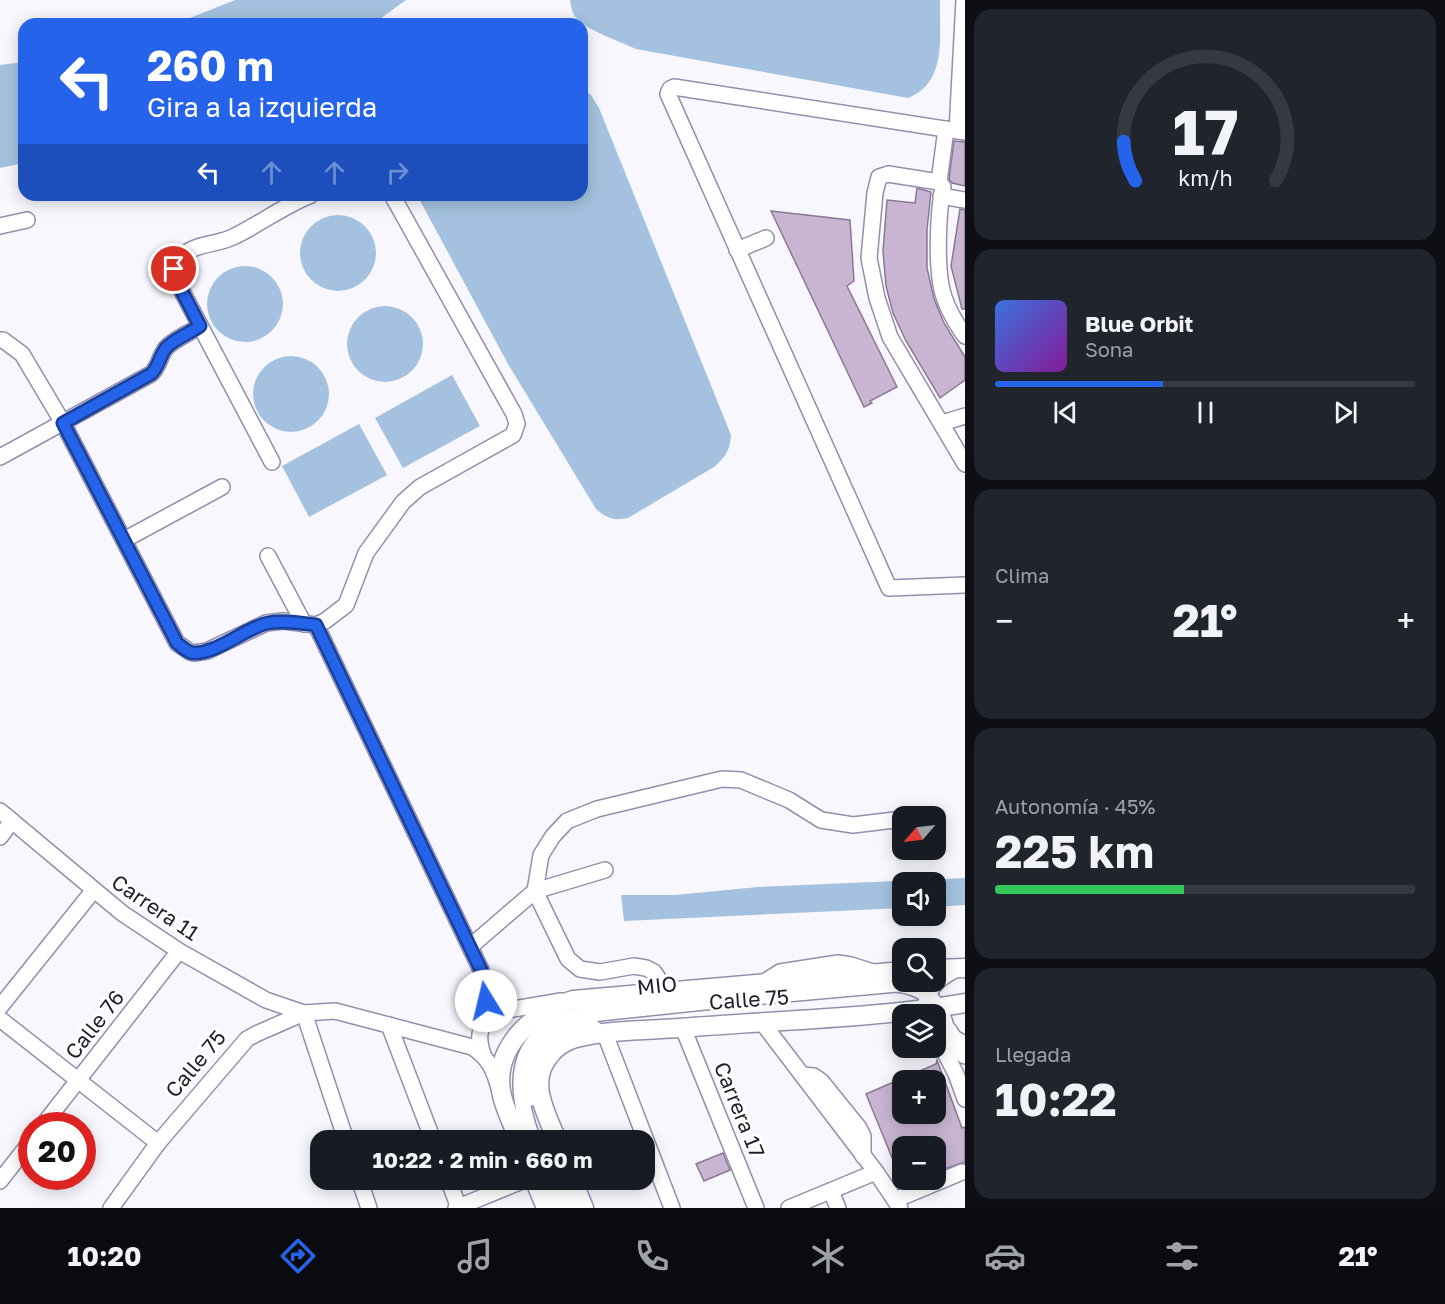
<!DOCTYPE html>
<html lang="es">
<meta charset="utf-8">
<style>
:root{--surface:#171b24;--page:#20242c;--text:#f1f3f6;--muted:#9ea1a6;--line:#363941;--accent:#2563eb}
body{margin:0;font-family:"Golos Text",sans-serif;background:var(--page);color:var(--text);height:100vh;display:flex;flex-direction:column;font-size:22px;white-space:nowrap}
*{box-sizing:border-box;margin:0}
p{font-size:20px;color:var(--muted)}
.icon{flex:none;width:33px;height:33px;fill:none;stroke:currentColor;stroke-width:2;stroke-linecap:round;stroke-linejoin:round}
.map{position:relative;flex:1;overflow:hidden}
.drawer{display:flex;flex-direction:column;gap:9px;padding:9px;background:#0d0f14;width:480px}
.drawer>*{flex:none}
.hud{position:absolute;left:18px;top:18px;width:570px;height:183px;border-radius:18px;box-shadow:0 3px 15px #0003;background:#2563eb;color:#fff;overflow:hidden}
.needle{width:39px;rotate:242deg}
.buttons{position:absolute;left:892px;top:806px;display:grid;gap:12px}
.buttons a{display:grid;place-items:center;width:54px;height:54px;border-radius:12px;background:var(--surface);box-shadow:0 3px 15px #0003;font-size:30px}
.speed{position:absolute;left:18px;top:1112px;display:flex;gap:12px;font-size:30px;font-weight:700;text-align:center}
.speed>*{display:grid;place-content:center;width:78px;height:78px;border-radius:50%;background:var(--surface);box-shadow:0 3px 15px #0003;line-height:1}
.speed .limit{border:9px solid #d22;background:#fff;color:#111}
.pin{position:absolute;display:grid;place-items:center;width:51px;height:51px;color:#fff;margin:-26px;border:3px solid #fff;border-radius:50%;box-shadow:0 2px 6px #0007}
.me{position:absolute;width:66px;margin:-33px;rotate:351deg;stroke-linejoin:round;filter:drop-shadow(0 0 4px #0008)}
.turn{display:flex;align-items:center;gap:21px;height:126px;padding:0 30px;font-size:27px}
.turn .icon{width:78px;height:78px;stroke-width:2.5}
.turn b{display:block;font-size:42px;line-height:51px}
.lanes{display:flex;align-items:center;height:57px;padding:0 30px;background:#0003;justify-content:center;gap:30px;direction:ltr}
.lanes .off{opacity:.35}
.big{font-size:45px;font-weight:700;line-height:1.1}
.drawer .card{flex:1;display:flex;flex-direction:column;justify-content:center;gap:9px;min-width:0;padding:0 21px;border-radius:18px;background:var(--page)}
.drawer .dial{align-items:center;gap:0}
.dial svg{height:156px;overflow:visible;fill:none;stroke:var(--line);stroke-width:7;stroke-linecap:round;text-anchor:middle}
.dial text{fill:var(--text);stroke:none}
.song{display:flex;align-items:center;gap:18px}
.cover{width:72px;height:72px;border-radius:9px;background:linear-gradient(135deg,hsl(220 70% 55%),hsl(290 70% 35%))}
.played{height:6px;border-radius:3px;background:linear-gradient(90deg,var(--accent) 40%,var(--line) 40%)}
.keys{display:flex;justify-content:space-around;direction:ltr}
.heat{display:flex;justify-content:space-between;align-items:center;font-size:33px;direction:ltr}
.charge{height:9px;border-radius:4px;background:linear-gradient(90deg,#34c759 45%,var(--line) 0)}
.trip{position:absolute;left:310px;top:1130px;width:345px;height:60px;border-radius:18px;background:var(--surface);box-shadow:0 3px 15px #0003;font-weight:700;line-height:60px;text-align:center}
.dock{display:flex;height:96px;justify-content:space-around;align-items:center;background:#090b0e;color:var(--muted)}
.dock .icon{width:42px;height:42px}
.dock .active{color:var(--accent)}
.dock b{font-size:27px;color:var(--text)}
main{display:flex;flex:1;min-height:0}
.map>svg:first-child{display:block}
.water{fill:#a4c2df}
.building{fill:#c9b5d2;stroke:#8b7893;stroke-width:1.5;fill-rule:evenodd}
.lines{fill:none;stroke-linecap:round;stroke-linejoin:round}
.minor-casing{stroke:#948eae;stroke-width:18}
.major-casing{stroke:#948eae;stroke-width:21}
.minor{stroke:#fff;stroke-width:15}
.major{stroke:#fff;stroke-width:18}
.route-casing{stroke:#184099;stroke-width:15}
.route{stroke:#2563eb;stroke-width:10}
.labels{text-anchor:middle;stroke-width:6;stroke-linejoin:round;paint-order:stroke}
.street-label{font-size:21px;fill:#201e2a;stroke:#fff}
</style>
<main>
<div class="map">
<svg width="965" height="1208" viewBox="0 0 965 1208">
<rect width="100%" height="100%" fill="#f8f7fe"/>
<g class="water">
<polygon points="235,0 406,0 373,24 175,24"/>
<path d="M570,0H940C939,36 948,82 908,98L636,49C619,41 590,32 576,18C572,13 571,6 570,0Z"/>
<polygon points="24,62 24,163 0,168 0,65"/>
<path d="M582,88L591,95L599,108L731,435C730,451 725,457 714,467L628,518C614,521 606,518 596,509L508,364L417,195H582Z"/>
<circle cx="338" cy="253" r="38"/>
<circle cx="245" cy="304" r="38"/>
<circle cx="385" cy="344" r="38"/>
<circle cx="291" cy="394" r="38"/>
<polygon points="452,375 480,426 403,468 375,418"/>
<polygon points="359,424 387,475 309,517 282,466"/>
<polygon points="965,878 965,905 936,907 936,882 903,882 903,908 624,921 621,895 675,895 758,887"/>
</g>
<g class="building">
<polygon points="954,141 965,142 965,186 952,183 949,179"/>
<polygon points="917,188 931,192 927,230 927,268 934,299 944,323 965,357 965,380 940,398 906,341 893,313 886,286 883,251 887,200 915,203"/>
<polygon points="960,209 965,210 965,309 962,309 951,266"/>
<polygon points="771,211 850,220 854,281 847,286 897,387 870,401 872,403 864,407"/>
<path d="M937,1060L962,1128L965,1127V1162L936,1172V1146H903V1173L897,1158L893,1160L866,1094L936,1064ZM903,1080H936V1113H903Z"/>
<polygon points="723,1153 730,1170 704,1181 696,1164"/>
</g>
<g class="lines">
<g class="minor-casing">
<g id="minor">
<polyline points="957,131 964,0"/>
<polyline points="965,132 674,87 670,89 668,94 889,588 965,585"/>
<polyline points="939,182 946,129"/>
<polyline points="941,196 965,200"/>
<polyline points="0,226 27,220"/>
<polyline points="737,250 766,238"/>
<path d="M965,336C955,322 946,307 942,290C936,265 938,212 943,187L939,182L888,174L879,177L875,193L869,258L877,298L890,337L965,464"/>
<polyline points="0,340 3,340 22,354 63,423 177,643 190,652 194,653 207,651 266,623 283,621 316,625 325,621 346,605 366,553 403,502 420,487 513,435 517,424 514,414 392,195"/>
<polyline points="942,423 965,416"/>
<path d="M0,457L151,374C159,367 159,357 166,348C174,339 190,333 200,326"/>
<path d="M272,462L175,278C174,270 176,264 181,257C194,243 217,245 233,237C260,224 283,206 311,195"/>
<polyline points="124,540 222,487"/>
<polyline points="268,556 304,624"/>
<path d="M316,625L481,970L488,1018C478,1029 478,1040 483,1054"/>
<polyline points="0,811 122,913 179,951 266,1000 304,1013"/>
<polyline points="0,837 12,821"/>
<polyline points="471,946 535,891 605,870"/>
<polyline points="764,982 780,972 838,963 851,965 873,972"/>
<polyline points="667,992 654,972 646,968 634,966 600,972 580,969 568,959 535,891 541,855 553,836 567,821 597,809 722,779 741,780 789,800 821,820 853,825 903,819"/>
<path d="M926,1003C930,985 941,977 957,969"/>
<polyline points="0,1007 93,891"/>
<polyline points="304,1013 346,1140"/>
<polyline points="488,1018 507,1010 561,1001"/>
<polyline points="0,1019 158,1143"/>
<polyline points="761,1021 876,1172 900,1208"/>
<polyline points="389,1025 433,1140"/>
<polyline points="683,1028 756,1208"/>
<polyline points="948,1029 954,1038 965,1044"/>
<polyline points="605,1034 672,1208"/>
<polyline points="936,1035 956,1074 965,1099"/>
<polyline points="941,1043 965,1056"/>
<polyline points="802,1075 814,1076 821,1081 859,1128 863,1136 863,1156"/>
<path d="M533,1098C527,1074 533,1047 556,1035C567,1029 581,1029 594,1028"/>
<polyline points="43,1125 179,951"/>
<path d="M533,1140C512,1085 513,1031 581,1015L752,997L897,984C922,987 938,999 945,1023"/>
<polyline points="359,1179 369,1208"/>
<polyline points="448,1179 459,1208"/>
<polyline points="548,1179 559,1208"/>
<polyline points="563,1179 574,1208"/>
<polyline points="0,1181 32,1140"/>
<polyline points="831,1191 838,1208"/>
<polyline points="895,1200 962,1172"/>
<path d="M111,1208L158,1143L247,1039L256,1034L304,1013L335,1011L472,1047C489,1058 494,1070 499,1088"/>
<polyline points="456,1208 527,1179"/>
<polyline points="789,1208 876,1172"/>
</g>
</g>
<g class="major-casing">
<g id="major">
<polyline points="936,969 965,968"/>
<path d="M519,1140C513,1125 504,1108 501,1091C494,1046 534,1011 573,1000L903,971"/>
<path d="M557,1140C546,1113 527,1081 550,1055C556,1047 566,1041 576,1038C606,1030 648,1030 680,1028C775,1020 871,1019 965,1003"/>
<polyline points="534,1179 546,1208"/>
<polyline points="572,1179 584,1208"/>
</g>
</g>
<use href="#minor" class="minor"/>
<use href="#major" class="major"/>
</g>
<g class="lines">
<g class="route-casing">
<path id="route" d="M174,269L175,278L200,326C190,333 174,339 166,348C159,357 159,367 151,374L63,423L177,643C182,647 187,652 193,653C217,654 245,628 268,623C284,620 300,623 316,625L481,970L486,1001"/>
</g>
<use href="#route" class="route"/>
</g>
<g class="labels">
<g class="street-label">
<text transform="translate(155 908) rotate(34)" y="7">Carrera 11</text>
<text transform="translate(657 986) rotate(-6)" y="7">MIO</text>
<text transform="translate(749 1000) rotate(-4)" y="7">Calle 75</text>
<text transform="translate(95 1025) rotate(-52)" y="7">Calle 76</text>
<text transform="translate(196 1064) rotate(-50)" y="7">Calle 75</text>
<text transform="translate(739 1110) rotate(68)" y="7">Carrera 17</text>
</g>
</g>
</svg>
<div class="buttons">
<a><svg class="needle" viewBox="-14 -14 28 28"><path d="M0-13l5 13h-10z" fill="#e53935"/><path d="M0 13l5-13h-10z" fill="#9ea1a6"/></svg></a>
<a><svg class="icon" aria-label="sound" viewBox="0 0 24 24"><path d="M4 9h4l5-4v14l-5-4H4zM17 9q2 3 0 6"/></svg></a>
<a><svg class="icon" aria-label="search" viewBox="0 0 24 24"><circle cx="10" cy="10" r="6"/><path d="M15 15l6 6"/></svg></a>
<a><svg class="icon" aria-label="layers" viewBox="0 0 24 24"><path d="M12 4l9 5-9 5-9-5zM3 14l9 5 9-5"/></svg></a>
<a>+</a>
<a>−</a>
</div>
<div class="speed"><div class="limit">20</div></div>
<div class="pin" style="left:174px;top:269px;background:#d93025"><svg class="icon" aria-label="arrive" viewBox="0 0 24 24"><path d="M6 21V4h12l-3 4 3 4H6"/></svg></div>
<svg class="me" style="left:486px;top:1001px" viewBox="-20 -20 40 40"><circle r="19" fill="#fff"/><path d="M0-13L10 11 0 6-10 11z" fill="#2563eb"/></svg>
<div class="trip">10:22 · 2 min · 660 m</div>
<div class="hud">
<div class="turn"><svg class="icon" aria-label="left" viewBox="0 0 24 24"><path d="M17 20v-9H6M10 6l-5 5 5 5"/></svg><div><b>260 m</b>Gira a la izquierda</div></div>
<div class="lanes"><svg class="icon" aria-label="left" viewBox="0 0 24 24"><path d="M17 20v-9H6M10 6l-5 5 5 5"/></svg><svg class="icon off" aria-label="ahead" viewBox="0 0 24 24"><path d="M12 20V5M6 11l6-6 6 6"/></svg><svg class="icon off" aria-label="ahead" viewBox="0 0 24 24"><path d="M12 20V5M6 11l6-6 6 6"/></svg><svg class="icon off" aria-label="right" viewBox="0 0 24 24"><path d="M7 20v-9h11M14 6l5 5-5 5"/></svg></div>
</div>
</div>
<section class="drawer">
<div class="card dial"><svg viewBox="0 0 100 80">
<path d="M14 69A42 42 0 1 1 86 69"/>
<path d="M14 69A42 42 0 0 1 8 49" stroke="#2563eb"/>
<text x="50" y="56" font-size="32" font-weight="700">17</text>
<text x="50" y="72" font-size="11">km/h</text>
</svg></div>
<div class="card">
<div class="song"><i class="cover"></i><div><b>Blue Orbit</b><p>Sona</p></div></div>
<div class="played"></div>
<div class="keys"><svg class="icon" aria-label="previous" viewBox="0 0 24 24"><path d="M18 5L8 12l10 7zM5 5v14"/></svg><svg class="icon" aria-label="pause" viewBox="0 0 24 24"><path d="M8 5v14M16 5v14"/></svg><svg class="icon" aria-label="next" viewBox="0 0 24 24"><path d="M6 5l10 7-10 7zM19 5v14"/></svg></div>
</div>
<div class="card"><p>Clima</p>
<div class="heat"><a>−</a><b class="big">21°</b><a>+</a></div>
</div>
<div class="card"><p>Autonomía · 45%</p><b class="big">225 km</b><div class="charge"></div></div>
<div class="card"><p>Llegada</p><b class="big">10:22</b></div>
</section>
</main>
<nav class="dock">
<b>10:20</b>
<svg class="icon active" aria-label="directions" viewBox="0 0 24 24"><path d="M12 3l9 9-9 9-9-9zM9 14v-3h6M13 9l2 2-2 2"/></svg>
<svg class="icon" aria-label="music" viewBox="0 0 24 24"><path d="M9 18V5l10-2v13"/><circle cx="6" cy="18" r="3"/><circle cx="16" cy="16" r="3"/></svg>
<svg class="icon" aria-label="phone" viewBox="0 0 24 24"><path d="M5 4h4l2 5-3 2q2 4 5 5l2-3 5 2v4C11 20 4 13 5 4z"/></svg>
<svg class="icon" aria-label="climate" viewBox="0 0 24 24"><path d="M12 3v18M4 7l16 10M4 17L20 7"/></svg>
<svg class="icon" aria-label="car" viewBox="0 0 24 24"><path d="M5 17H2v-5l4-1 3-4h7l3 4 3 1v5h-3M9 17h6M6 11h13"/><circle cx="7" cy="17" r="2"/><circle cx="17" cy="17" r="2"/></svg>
<svg class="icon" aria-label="filters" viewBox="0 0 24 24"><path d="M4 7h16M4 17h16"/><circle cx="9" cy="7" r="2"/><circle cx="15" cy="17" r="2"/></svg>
<b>21°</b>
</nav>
